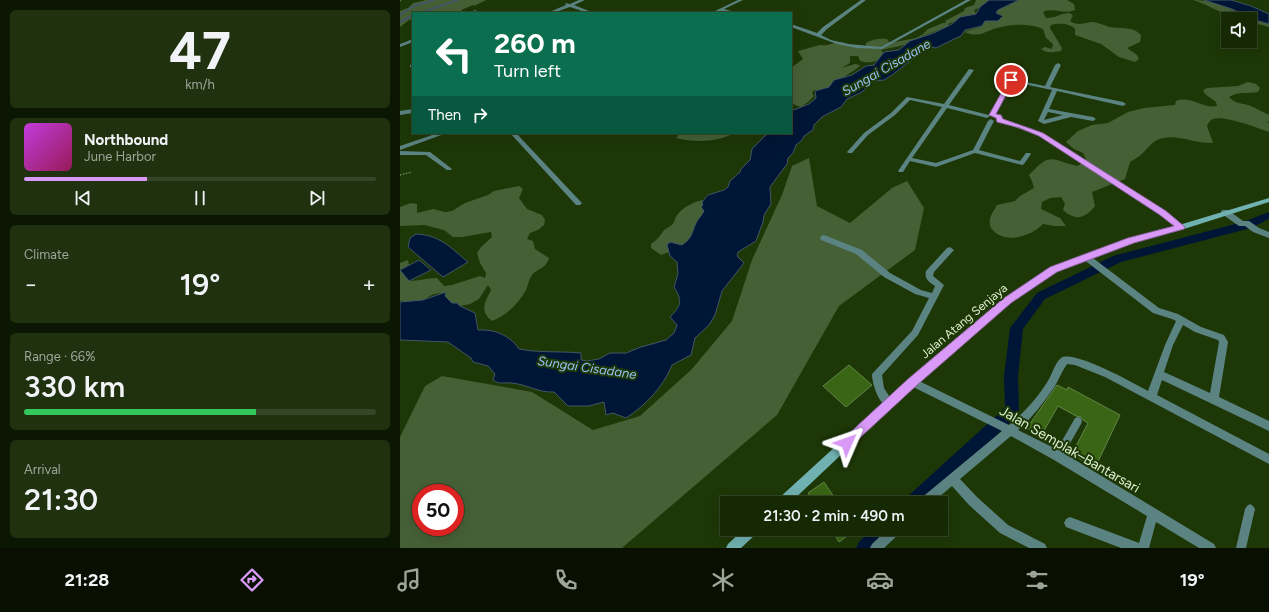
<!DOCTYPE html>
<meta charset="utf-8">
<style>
:root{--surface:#162905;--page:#1f310f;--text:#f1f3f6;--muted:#9ea69a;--line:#354527;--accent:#d99af7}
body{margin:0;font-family:Figtree,sans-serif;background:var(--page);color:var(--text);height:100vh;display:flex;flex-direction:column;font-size:15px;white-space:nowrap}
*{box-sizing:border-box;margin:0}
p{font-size:13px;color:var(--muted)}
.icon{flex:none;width:22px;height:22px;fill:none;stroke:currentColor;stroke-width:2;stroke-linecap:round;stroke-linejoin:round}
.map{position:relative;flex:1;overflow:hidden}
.sheet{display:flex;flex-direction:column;gap:10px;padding:10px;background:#0c1703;width:400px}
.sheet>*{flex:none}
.hud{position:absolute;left:12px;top:12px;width:380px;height:122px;border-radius:0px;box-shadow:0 4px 16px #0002,0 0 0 1px var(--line);background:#0b6e4f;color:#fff;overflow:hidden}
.tools{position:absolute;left:821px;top:12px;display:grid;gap:8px}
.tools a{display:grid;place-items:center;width:36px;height:36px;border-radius:0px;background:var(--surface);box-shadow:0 4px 16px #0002,0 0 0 1px var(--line);font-size:20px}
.speed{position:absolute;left:12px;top:484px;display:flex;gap:8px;font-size:20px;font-weight:700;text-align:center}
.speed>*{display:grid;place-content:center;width:52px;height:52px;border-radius:50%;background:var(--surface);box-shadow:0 4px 16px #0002,0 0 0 1px var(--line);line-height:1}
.speed .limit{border:6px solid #d22;background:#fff;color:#111}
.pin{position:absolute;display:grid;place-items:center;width:34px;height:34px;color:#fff;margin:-17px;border:2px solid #fff;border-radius:50%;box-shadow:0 1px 4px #0007}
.me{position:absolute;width:44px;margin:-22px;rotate:47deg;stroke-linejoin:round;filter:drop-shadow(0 0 3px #0008)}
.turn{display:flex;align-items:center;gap:14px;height:84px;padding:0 16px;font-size:18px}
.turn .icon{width:52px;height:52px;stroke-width:2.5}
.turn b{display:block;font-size:28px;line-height:34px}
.then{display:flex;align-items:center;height:38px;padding:0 16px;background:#0003;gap:8px;font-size:15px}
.big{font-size:30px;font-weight:600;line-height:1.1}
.sheet .card{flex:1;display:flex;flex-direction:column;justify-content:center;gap:6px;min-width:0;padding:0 14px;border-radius:6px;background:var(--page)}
.sheet .dial{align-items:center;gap:0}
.dial b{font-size:52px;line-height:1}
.song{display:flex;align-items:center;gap:12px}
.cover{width:48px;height:48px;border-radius:6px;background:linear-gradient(135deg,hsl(290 70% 55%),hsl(330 70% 35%))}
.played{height:4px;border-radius:2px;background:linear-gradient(90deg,var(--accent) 35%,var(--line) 35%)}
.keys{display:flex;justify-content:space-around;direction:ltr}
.heat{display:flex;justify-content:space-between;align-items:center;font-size:22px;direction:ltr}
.charge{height:6px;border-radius:3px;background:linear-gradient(90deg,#34c759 66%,var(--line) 0)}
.trip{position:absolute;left:320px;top:496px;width:228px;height:40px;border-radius:0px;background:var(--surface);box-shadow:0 4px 16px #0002,0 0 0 1px var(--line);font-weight:600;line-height:40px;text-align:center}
.tab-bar{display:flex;height:64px;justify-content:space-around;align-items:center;background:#091002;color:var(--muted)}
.tab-bar .icon{width:28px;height:28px}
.tab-bar .active{color:var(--accent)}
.tab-bar b{font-size:18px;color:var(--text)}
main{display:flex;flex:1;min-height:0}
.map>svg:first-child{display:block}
.green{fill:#466036;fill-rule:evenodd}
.water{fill:#001636;stroke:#425764}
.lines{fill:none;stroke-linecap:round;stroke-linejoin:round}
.stream{stroke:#425764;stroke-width:2}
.canal{fill:#001636;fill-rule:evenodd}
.building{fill:#3a6515;stroke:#608648}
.path-far1{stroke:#71885f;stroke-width:1;stroke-dasharray:1 1;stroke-linecap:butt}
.path{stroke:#71885f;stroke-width:1.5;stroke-dasharray:1.5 1.5;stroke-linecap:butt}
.service{fill:#5b8382;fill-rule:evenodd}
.minor{fill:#5b8382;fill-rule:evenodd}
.secondary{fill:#70b2b1;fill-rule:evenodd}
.route{fill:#d99af7;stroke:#8d64a1}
.labels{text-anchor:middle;stroke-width:4;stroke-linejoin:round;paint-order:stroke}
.street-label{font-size:12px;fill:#dbf0cf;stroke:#1d3707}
.water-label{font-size:13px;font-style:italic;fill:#97c3f8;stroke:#1d3707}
.near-street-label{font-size:14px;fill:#dbf0cf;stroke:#1d3707}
</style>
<main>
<section class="sheet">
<div class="card dial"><b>47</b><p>km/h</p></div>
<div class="card">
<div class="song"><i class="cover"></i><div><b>Northbound</b><p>June Harbor</p></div></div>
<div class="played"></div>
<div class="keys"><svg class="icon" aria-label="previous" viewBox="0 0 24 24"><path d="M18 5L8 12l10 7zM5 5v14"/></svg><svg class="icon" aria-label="pause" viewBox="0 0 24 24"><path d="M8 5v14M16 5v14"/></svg><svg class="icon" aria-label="next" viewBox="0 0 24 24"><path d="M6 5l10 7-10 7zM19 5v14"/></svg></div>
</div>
<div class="card"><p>Climate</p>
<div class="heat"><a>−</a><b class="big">19°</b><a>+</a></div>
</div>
<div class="card"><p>Range · 66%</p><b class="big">330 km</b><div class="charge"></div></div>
<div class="card"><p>Arrival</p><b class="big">21:30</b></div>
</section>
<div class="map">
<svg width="869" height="548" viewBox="0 0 869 548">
<rect width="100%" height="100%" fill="#1d3707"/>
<g class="green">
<polygon points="26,0 86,0 74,6 73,5 61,10 66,13 13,13 13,19 9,20 0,27 0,11 8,8 13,3"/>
<path d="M576,0H592L584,6L574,10L576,14L548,24L549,26L510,41L504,45L481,50L484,54C478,62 471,64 460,61L458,56H450V63L442,68L455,64L460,65L459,67L444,77L435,80L427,89L414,90L412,93L414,96L408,102L401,107L395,105L391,102V68L403,59L398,51L420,45C427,47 434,42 440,42C452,43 453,50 466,47V43C472,39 481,38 487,39L490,43L516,38L523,34L528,29L543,23H546L545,21L564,11L565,8L574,5Z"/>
<path d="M618,0H667L674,4L675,10C665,15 653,7 643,12L646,18C656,18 661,13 670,13L673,16L670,21C679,27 685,22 694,22C699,23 704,25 709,27C721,29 733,26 741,35L740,42L727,48L737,55L739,59L735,62L719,57L701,44L675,35V29C670,23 659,23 651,25L650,28L662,48L661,51C653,52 647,54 641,49L645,47L652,49L653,44L646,38L643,29C629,23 612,24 597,28C583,32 580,38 564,32L580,27L583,20L601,15L596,13L598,10Z"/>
<path d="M793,0C824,0 841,18 869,24V27L850,22V19C829,19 812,6 793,0Z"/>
<path d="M848,82L856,84L860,88L858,92C848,94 838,91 829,97C835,104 843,103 851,106C857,109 863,112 869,115V122L865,121L869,123V132C858,128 824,115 813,119C810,120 809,122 807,126L813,143C795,144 774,132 757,140C751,143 747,149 743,153C739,157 734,159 730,162L725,179L692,192L695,206C685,219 675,221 663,210L665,204L661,197L650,198L642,202L641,209L660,218L666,226H654L643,224C636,231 628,235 618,237C606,240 587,233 590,219C591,214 595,209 597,205L615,201L620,196L634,188L632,181L629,175C651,152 649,159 677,166L683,163L686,159L683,153L674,149L666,142L678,131L692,125L708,123L728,112L744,108L775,105L776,101C791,95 802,109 817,106L816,102L805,94L803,90L807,88L838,86Z"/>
<path d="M280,133H335C316,142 297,143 276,138Z"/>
<path d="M409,158L417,206L450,223L492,188L507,181L524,208L515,250L439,306L377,415L222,548H0V437L25,386L42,376L132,392L193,430L240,416L292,369L332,321L352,260L382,195L392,166ZM21,493H55V527H21Z"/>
<path d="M119,186L123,189L119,198L127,209L142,215L145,220L144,225L138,230L130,233L127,239L133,241L135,249L149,258C146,269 138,268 132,275C129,279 128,285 126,290C118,304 107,315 92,321C79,311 85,302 91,290L88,285L79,299L70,304L60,306L52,303L41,293C30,294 31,296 23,300C16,302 7,302 0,301V263L8,260L9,265L4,272L9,281C19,281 27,278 37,278L44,286L52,285L80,276L85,278L86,273L80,263L77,253L81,247L92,237L91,232L62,237H53L44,230L24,225L0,226V207L11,203L17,204V213L33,209L45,212L52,211L65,203L88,195L94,191Z"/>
<path d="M302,200L306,202C304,216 300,226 291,237L292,240L269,252L261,255L251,248V244C257,240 260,236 264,230C267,228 269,227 272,225C275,222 275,217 278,214C283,207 294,202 302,200Z"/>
</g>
<g class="water">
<path d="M589,0H619L598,10L596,13L603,16L598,21H585L582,26L565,30L561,36L554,39L536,48L532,47L522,52L492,75L484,80L473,81L462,92L447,99L441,107L422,117L414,125L413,130L404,136L402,140L396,145L393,153L388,158L387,164L370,187L371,204L364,215L363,222L356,241L338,252L337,256L344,263L322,291L315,315L309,325L295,338L291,355L272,365C264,386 245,406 226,418L213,413L206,415L204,402L189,406H168L154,392C139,393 126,384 111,383C104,382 99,385 93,380L95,374L88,366L73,362L71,358L48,342L0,340V302L23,300L46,292L45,296L52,303H57L60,306L75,313L78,330C94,329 110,335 119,349C139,353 160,351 181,353V360L187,361L199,359L210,353H226L241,347L266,340L274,333L277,325L270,317C281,306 283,301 274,287L278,274L277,262L270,256L267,245L270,242L282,245C293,237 291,234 296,223C298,219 302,215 304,211L301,207L303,205L302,202L308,195L324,190L328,187L330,181L340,172L341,169L350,160L352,149L368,133H391V111L409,104L416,98L415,91L429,87L434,80L452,75L466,66L474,65L484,52L499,50L510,41L534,33L552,24L560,17L576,14L580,7Z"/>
<polygon points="804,0 831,0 851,6 869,14 869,24 852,19 832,9"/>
<path d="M16,234C40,235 51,248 68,262L43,277L8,247L10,238Z"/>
<polygon points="19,260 31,270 9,281 0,270"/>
</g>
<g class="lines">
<g class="stream">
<polyline points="19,13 58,0"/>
<polyline points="0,15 14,6 34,0"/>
<polyline points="0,22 13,15"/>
</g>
<g class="canal">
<polygon points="869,212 869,219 851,228 721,262 645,299 623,329 618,376 619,411 617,416 525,503 505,503 507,497 605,408 604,376 610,328 637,293 713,256 843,222"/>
<polygon points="472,529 494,529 491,535 478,548 456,548 459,542"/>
</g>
</g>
<g class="building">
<polygon points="449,365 472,385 446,407 423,386"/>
<polygon points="657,385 667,390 668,387 720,415 695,468 672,454 688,423 683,420 681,417 676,416 658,406 641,436 627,428"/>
<polygon points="424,482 438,503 414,503 408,493"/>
<polygon points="431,529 457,529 439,542"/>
</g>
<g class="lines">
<polyline class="path-far1" points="0,1 2,0"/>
<polyline class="path" points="0,175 12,172"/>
<g class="service">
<polygon points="678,417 681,418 682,421 681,424 661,459 658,460 655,459 653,456 655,453 675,418"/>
<polygon points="850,504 853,506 855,509 846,548 836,548 845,509 847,506"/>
</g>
<g class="minor">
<polygon points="179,0 185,0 174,5 194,13 188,13 170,7 153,13 147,13 166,5 165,3 170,4"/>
<polygon points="338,0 343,0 324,9 338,13 320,11 317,13 311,13"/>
<polygon points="461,0 466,0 427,29 421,35 431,40 448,44 481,47 566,0 571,0 482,49 457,48 437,44 391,27 391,24 417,33 423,27"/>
<polygon points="75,10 77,11 77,12 68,13"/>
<polygon points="13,39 13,42 0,47 0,44"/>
<polygon points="13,63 13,67 10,67 10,65"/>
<path d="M658,63L661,65L650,87L723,102L726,104L723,106L657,91L649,109L693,117L696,119L693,121L671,117L644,124L638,121L652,90L613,82L594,116H590L587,118L547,108L512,158L536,163L573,150L588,121L591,119L594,121L579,150L620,161L626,153H630L631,154L624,164L622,165L575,153L536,167L510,161L503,172H499L498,171L542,107L510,100L495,115L468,135L452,153H448L447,152L464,133L491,113L507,97L544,104L569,69L574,70L549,105L589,115L609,79L645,86L655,65ZM648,112L663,115L644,120Z"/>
<polygon points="13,109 13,113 0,115 0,111"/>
<polygon points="600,118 643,134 766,211 785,227 781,229 778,229 760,215 639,136 598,121 598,119"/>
<polygon points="38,133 47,133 0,150 0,146"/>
<polygon points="110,133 116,133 180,201 182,203 180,205 176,205"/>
<polygon points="0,151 30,152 52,169 51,170 47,170 26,155 0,155"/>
<polygon points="822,210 828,210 843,221 849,221 859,228 869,232 869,238 853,232 845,226 839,226 822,214 821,212"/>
<path d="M424,235L462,250L490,273L521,290L532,293L535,286C529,282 524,279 526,271L547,248L550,247L554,250L534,272L533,276L544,285L518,335L482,375L484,388L494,404L492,407L489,408C479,405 472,384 472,374L512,331L529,298L515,294L484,277L456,254L421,240L420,238L421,236Z"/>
<path d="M686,254L689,255L759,308L778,314L801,327L824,335L828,342L819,397L869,421V431L762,380L757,395L869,454V464L705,377L675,365L667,364C662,371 659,379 655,386C644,402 633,417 618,430L662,452L814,544L816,548H799L756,522L749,548H721L666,527L664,523L666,519L670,517L739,543L747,516L654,460L611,436L560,479L577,497L608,525L645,544L647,548H629L600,533L569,505L552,486L532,503H518L520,499L602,431L509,385L507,382L509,379L512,378L515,379L609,425C625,412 639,396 649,379C653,372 655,363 661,358C673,349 735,384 748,391L765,345L776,321L772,319L753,313L683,259L682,257ZM783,325L795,332L818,340L819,342L810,393L764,372L773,345Z"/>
<polygon points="488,529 502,529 500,533 484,548 470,548 472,544"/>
</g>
<g class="secondary">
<polygon points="869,198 869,202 784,229 733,242 657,271 611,302 515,385 390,503 376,503 378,499 509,379 605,298 651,267 728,238 779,225"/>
<polygon points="344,529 359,529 357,533 341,548 326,548 328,544"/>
</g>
</g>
<polygon class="route" points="609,79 614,80 596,114 601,115 603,119 643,133 766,211 785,227 784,229 734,243 657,272 611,303 516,386 451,446 447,448 443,446 441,443 443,439 508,379 604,298 650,267 728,238 774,226 760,215 639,136 620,128 597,122 596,118 589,115"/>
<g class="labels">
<g class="street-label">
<text transform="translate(564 321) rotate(-40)" y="4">Jalan Atang Senjaya</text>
</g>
<g class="water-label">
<text transform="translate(486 67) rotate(-30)" y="5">Sungai Cisadane</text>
<text transform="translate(187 367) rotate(8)" y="5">Sungai Cisadane</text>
</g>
<g class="near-street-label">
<text transform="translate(670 449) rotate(30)" y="5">Jalan Semplak–Bantarsari</text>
</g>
</g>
</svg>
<div class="tools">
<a><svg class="icon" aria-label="sound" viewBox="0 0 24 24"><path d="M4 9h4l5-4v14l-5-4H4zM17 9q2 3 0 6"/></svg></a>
</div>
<div class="speed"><div class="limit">50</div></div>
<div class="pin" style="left:611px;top:80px;background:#d93025"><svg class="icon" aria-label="arrive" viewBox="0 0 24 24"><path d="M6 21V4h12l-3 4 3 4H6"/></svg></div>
<svg class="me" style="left:447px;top:443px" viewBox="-20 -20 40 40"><path d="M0-17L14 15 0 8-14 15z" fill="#d99af7" stroke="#fff" stroke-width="4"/></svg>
<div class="trip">21:30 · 2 min · 490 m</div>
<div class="hud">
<div class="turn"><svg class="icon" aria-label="left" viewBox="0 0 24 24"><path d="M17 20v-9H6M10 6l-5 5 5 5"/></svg><div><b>260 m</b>Turn left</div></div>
<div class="then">Then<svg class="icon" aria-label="right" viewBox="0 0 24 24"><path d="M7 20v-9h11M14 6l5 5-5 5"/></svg></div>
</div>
</div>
</main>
<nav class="tab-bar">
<b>21:28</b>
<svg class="icon active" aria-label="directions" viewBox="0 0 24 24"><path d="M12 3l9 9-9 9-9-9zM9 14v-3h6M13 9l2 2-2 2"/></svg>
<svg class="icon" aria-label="music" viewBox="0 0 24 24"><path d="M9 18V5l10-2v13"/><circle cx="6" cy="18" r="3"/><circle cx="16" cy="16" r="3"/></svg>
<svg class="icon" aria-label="phone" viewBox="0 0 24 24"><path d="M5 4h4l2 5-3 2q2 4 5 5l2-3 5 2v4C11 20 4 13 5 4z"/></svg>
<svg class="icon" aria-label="climate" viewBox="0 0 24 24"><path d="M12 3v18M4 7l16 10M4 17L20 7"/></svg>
<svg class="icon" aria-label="car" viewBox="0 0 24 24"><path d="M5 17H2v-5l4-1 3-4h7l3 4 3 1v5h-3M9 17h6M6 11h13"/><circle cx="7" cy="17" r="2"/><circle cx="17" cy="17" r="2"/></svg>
<svg class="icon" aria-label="filters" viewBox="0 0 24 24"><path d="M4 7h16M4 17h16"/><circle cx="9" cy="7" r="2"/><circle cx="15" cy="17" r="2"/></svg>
<b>19°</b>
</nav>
